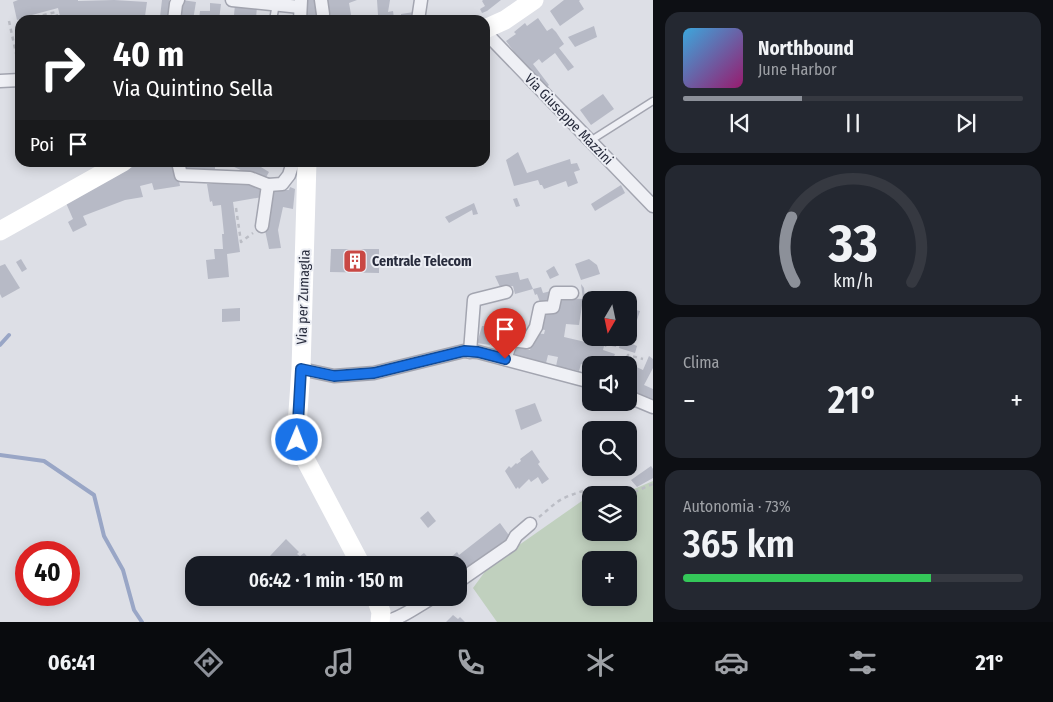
<!DOCTYPE html>
<html lang="it">
<meta charset="utf-8">
<style>
:root{--surface:#171b24;--page:#242831;--text:#f1f3f6;--muted:#9ea1a6;--line:#363941;--accent:#8c9099}
body{margin:0;font-family:"Fira Sans Condensed",sans-serif;background:var(--page);color:var(--text);height:100vh;display:flex;flex-direction:column;font-size:19px;white-space:nowrap}
*{box-sizing:border-box;margin:0}
p{font-size:16px;color:var(--muted)}
.icon{flex:none;width:28px;height:28px;fill:none;stroke:currentColor;stroke-width:2;stroke-linecap:round;stroke-linejoin:round}
.map{position:relative;flex:1;overflow:hidden}
.drawer{display:flex;flex-direction:column;gap:12px;padding:12px;background:#0d0f14;width:400px}
.drawer>*{flex:none}
.banner{position:absolute;left:15px;top:15px;width:475px;height:152px;border-radius:15px;box-shadow:0 2px 12px #0003;background:#202124;color:#fff;overflow:hidden}
.needle{width:32px;rotate:189deg}
.controls{position:absolute;left:582px;top:291px;display:grid;gap:10px}
.controls a{display:grid;place-items:center;width:55px;height:55px;border-radius:10px;background:var(--surface);box-shadow:0 2px 12px #0003;font-size:25px}
.speed{position:absolute;left:15px;top:541px;display:flex;gap:10px;font-size:25px;font-weight:700;text-align:center}
.speed>*{display:grid;place-content:center;width:65px;height:65px;border-radius:50%;background:var(--surface);box-shadow:0 2px 12px #0003;line-height:1}
.speed .limit{border:8px solid #d22;background:#fff;color:#111}
.pin{position:absolute;display:grid;place-items:center;width:42px;height:42px;color:#fff;margin:-51px -21px;border-radius:50% 50% 50% 0;rotate:-45deg;box-shadow:0 0 5px #0007}
.pin .icon{rotate:45deg}
.me{position:absolute;width:55px;margin:-28px;rotate:1deg;stroke-linejoin:round;filter:drop-shadow(0 0 4px #0008)}
.turn{display:flex;align-items:center;gap:18px;height:105px;padding:0 15px;font-size:22px}
.turn .icon{width:65px;height:65px;stroke-width:2.5}
.turn b{display:block;font-size:35px;line-height:42px}
.then{display:flex;align-items:center;height:48px;padding:0 15px;background:#0003;gap:10px;font-size:19px}
.big{font-size:38px;font-weight:600;line-height:1.1}
.drawer .tile{flex:1;display:flex;flex-direction:column;justify-content:center;gap:8px;min-width:0;padding:0 18px;border-radius:15px;background:var(--page)}
.drawer .dial{align-items:center;gap:0}
.dial svg{height:130px;overflow:visible;fill:none;stroke:var(--line);stroke-width:7;stroke-linecap:round;text-anchor:middle}
.dial text{fill:var(--text);stroke:none}
.song{display:flex;align-items:center;gap:15px}
.cover{width:60px;height:60px;border-radius:8px;background:linear-gradient(135deg,hsl(200 70% 55%),hsl(320 70% 35%))}
.played{height:5px;border-radius:2px;background:linear-gradient(90deg,var(--accent) 35%,var(--line) 35%)}
.keys{display:flex;justify-content:space-around;direction:ltr}
.heat{display:flex;justify-content:space-between;align-items:center;font-size:28px;direction:ltr}
.charge{height:8px;border-radius:4px;background:linear-gradient(90deg,#34c759 73%,var(--line) 0)}
.trip{position:absolute;left:185px;top:556px;width:282px;height:50px;border-radius:15px;background:var(--surface);box-shadow:0 2px 12px #0003;font-weight:600;line-height:50px;text-align:center}
.tab-bar{display:flex;height:80px;justify-content:space-around;align-items:center;background:#090b0e;color:var(--muted)}
.tab-bar .icon{width:35px;height:35px}
.tab-bar .selected{color:var(--accent)}
.tab-bar b{font-size:22px;color:var(--text)}
main{display:flex;flex:1;min-height:0}
.map>svg:first-child{display:block}
.green{fill:#c0d0be;fill-rule:evenodd}
.lines{fill:none;stroke-linecap:round;stroke-linejoin:round}
.stream{stroke:#99a6c6;stroke-width:4}
.building{fill:#b7bac6}
.lane-casing{stroke:#a3a5b0;stroke-width:9}
.street-casing{stroke:#a3a5b0;stroke-width:15}
.path{stroke:#bbbdc5;stroke-width:2.5;stroke-dasharray:4 4;stroke-linecap:butt}
.lane{stroke:#eff0f5;stroke-width:6}
.street{stroke:#eff0f5;stroke-width:12}
.secondary{stroke:#fff;stroke-width:19}
.route-casing{stroke:#114b97;stroke-width:12}
.route{stroke:#1a73e8;stroke-width:9}
.labels{text-anchor:middle;stroke-width:4;stroke-linejoin:round;paint-order:stroke}
.street-label{font-size:14px;fill:#272b3c;stroke:#eceef4}
.poi-label{font-size:14px;font-weight:bold;fill:#272b3c;stroke:#eceef4;text-anchor:start}
</style>
<main>
<div class="map">
<svg width="653" height="622" viewBox="0 0 653 622">
<rect width="100%" height="100%" fill="#dddfe6"/>
<path class="green" d="M653,481V622H497L473,588L489,566L589,496H591V532H629V495H598L634,489ZM591,560H629V598H591Z"/>
<g class="lines">
<g class="stream">
<polyline points="0,345 9,335"/>
<polyline points="0,455 44,461 94,495 104,536 123,570 134,610 142,622"/>
</g>
</g>
<g class="building">
<polygon points="18,0 78,0 78,1 114,0 147,2 145,16 160,17 162,0 169,0 169,20 61,20 58,8 32,15 33,18 26,20 26,17 17,20 13,2"/>
<polygon points="182,0 196,2 193,20 178,20"/>
<polygon points="306,0 318,0 317,17 319,20 305,20"/>
<polygon points="325,0 357,0 349,3 352,20 329,20 327,18"/>
<polygon points="377,0 390,0 388,12 393,11 394,18 401,17 401,14 414,12 412,20 353,20 378,15"/>
<polygon points="483,0 501,0 487,11 482,13 480,9 485,6 482,1"/>
<polygon points="564,0 580,0 579,1 584,9 560,26 550,11"/>
<polygon points="210,3 221,4 219,20 199,19 200,11 210,11"/>
<polygon points="235,5 257,7 256,18 234,15"/>
<polygon points="538,18 547,31 552,28 556,32 564,44 559,48 574,67 568,71 555,53 542,63 539,59 533,64 549,85 543,90 506,41 516,34 514,32 525,23 527,26"/>
<polygon points="594,26 597,37 575,47 568,37"/>
<polygon points="603,94 614,109 591,125 580,110"/>
<polygon points="518,152 527,173 570,159 571,164 577,163 580,170 574,172 578,183 568,187 566,181 544,189 542,185 540,185 538,180 514,186 506,160"/>
<polygon points="146,162 148,165 158,162 175,162 180,186 154,190 152,183 140,186 143,197 125,200 83,216 87,225 73,232 68,222 73,219 66,203 136,165"/>
<polygon points="180,162 215,162 215,171 181,169"/>
<polygon points="231,162 253,162 269,172 264,181 230,165"/>
<polygon points="243,181 261,186 262,197 233,202 240,252 227,254 229,277 208,279 206,260 215,259 214,249 223,249 222,234 224,234 221,205 213,206 212,201 210,202 207,184"/>
<polygon points="621,185 625,193 595,211 591,204"/>
<polygon points="290,187 295,189 293,209 283,207 278,230 281,248 269,249 265,230 273,190 289,190"/>
<polygon points="517,198 520,206 516,207 513,199"/>
<polygon points="474,203 478,214 473,215 472,210 449,223 445,217"/>
<polygon points="331,249 379,249 379,273 330,272"/>
<polygon points="21,259 27,269 22,272 16,262"/>
<polygon points="589,259 597,265 600,274 581,280 575,264"/>
<polygon points="5,264 20,288 2,298 0,294 0,266"/>
<polygon points="554,266 559,275 550,279 546,271"/>
<polygon points="518,272 520,280 528,278 533,289 515,294 513,286 501,289 495,276"/>
<polygon points="581,284 584,288 585,299 583,299"/>
<polygon points="541,287 543,293 551,291 554,301 541,305 537,294 535,295 533,289"/>
<polygon points="558,298 583,299 579,325 566,324 564,337 594,344 596,338 617,338 616,347 607,345 606,347 604,346 603,350 615,354 613,359 624,365 591,365 591,367 581,364 579,371 556,366 558,357 548,355 546,363 514,357 517,347 530,350 535,333 544,334 545,330 540,329 543,312 557,313"/>
<polygon points="240,308 240,321 222,322 222,309"/>
<polygon points="629,308 640,311 636,323 629,320"/>
<polygon points="589,319 591,319 591,337 586,336"/>
<polygon points="496,323 523,328 522,338 502,335 502,339 491,338 490,345 477,343 482,326 494,326 492,334 494,334"/>
<polygon points="621,339 637,346 635,353 619,348"/>
<polygon points="649,356 653,359 653,368 644,385 653,389 653,402 629,392 630,364 643,370"/>
<polygon points="535,403 542,421 521,430 515,410"/>
<polygon points="532,450 540,462 538,464 549,479 542,484 538,477 531,482 529,479 519,489 518,487 516,489 505,471 509,466 511,468 516,463 517,464 521,461 520,459"/>
<polygon points="651,466 653,469 653,478 637,487 631,480"/>
<polygon points="428,511 436,521 428,528 420,518"/>
<polygon points="500,523 511,538 459,579 459,565 446,565 450,562 449,559 457,552 459,555"/>
<polygon points="286,539 299,552 297,554 300,556 304,553 314,564 279,565 270,556"/>
<polygon points="453,615 458,619 460,617 465,622 446,622"/>
</g>
<g class="lines">
<g class="lane-casing">
<g id="lane">
<polyline points="273,20 276,4"/>
<polyline points="590,141 653,101"/>
</g>
</g>
<g class="street-casing">
<g id="street">
<polyline points="232,0 300,7"/>
<polyline points="321,0 323,14"/>
<polyline points="174,20 176,4 178,0"/>
<polyline points="300,20 301,0"/>
<polyline points="418,20 421,0"/>
<polyline points="485,32 653,206"/>
<polyline points="0,81 20,80"/>
<polyline points="178,162 181,175 250,178 268,185 282,184 289,175 293,162"/>
<polyline points="262,226 268,185"/>
<polyline points="470,352 474,300 506,292"/>
<polyline points="505,359 512,340 527,342 536,327 540,308 553,307 556,293 572,293"/>
<polyline points="301,369 334,376 374,373 464,351 478,352 591,382"/>
<polyline points="629,397 653,407"/>
<polyline points="459,581 511,545 516,536 530,524"/>
<path d="M383,622C398,621 419,605 432,598"/>
</g>
</g>
<g class="path">
<polyline points="35,17 56,12 58,20"/>
<polyline points="9,21 19,67"/>
<polyline points="236,208 241,242 253,233"/>
<polyline points="624,365 628,355 643,359"/>
<path d="M539,517C547,511 555,502 564,498C586,488 612,483 634,492L653,484"/>
</g>
<use href="#lane" class="lane"/>
<use href="#street" class="street"/>
<g class="secondary">
<polyline points="485,29 505,20 534,0"/>
<polyline points="307,162 301,369 297,426 297,440 303,455 361,565"/>
<polyline points="0,231 123,162"/>
<polyline points="376,598 381,612 380,622"/>
</g>
</g>
<g class="lines">
<g class="route-casing">
<polyline id="route" points="297,440 301,369 334,376 374,373 464,351 478,352 505,359"/>
</g>
<use href="#route" class="route"/>
</g>
<defs>
<g id="building-square" transform="scale(1.25)"><rect x="-9" y="-9" width="18" height="18" rx="4" fill="#c94844" stroke="#eceef4"/><path d="M-4-6H4V6H1V3H-1V6H-4ZM-2.5-4.3h1.7v1.8h-1.7ZM.8-4.3h1.7v1.8H.8ZM-2.5-1h1.7V.8h-1.7ZM.8-1h1.7V.8H.8Z" fill="#fff"/></g>
</defs>
<g fill-rule="evenodd">
<use href="#building-square" x="355" y="261"/>
</g>
<g class="labels">
<g class="street-label">
<text transform="translate(569 119) rotate(46)" y="5">Via Giuseppe Mazzini</text>
<text transform="translate(303 297) rotate(-88)" y="5">Via per Zumaglia</text>
</g>
<g class="poi-label">
<text x="372" y="266">Centrale Telecom</text>
</g>
</g>
</svg>
<div class="controls">
<a><svg class="needle" viewBox="-14 -14 28 28"><path d="M0-13l5 13h-10z" fill="#e53935"/><path d="M0 13l5-13h-10z" fill="#9ea1a6"/></svg></a>
<a><svg class="icon" aria-label="sound" viewBox="0 0 24 24"><path d="M4 9h4l5-4v14l-5-4H4zM17 9q2 3 0 6"/></svg></a>
<a><svg class="icon" aria-label="search" viewBox="0 0 24 24"><circle cx="10" cy="10" r="6"/><path d="M15 15l6 6"/></svg></a>
<a><svg class="icon" aria-label="layers" viewBox="0 0 24 24"><path d="M12 4l9 5-9 5-9-5zM3 14l9 5 9-5"/></svg></a>
<a>+</a>
</div>
<div class="speed"><div class="limit">40</div></div>
<div class="pin" style="left:505px;top:359px;background:#d93025"><svg class="icon" aria-label="arrive" viewBox="0 0 24 24"><path d="M6 21V4h12l-3 4 3 4H6"/></svg></div>
<svg class="me" style="left:297px;top:440px" viewBox="-20 -20 40 40"><circle r="17" fill="#1a73e8" stroke="#fff" stroke-width="3"/><path d="M0-11L8 9 0 5-8 9z" fill="#fff"/></svg>
<div class="trip">06:42 · 1 min · 150 m</div>
<div class="banner">
<div class="turn"><svg class="icon" aria-label="right" viewBox="0 0 24 24"><path d="M7 20v-9h11M14 6l5 5-5 5"/></svg><div><b>40 m</b>Via Quintino Sella</div></div>
<div class="then">Poi<svg class="icon" aria-label="arrive" viewBox="0 0 24 24"><path d="M6 21V4h12l-3 4 3 4H6"/></svg></div>
</div>
</div>
<section class="drawer">
<div class="tile">
<div class="song"><i class="cover"></i><div><b>Northbound</b><p>June Harbor</p></div></div>
<div class="played"></div>
<div class="keys"><svg class="icon" aria-label="previous" viewBox="0 0 24 24"><path d="M18 5L8 12l10 7zM5 5v14"/></svg><svg class="icon" aria-label="pause" viewBox="0 0 24 24"><path d="M8 5v14M16 5v14"/></svg><svg class="icon" aria-label="next" viewBox="0 0 24 24"><path d="M6 5l10 7-10 7zM19 5v14"/></svg></div>
</div>
<div class="tile dial"><svg viewBox="0 0 100 80">
<path d="M14 69A42 42 0 1 1 86 69"/>
<path d="M14 69A42 42 0 0 1 12 29" stroke="#8c9099"/>
<text x="50" y="56" font-size="32" font-weight="700">33</text>
<text x="50" y="72" font-size="11">km/h</text>
</svg></div>
<div class="tile"><p>Clima</p>
<div class="heat"><a>−</a><b class="big">21°</b><a>+</a></div>
</div>
<div class="tile"><p>Autonomia · 73%</p><b class="big">365 km</b><div class="charge"></div></div>
</section>
</main>
<nav class="tab-bar">
<b>06:41</b>
<svg class="icon selected" aria-label="directions" viewBox="0 0 24 24"><path d="M12 3l9 9-9 9-9-9zM9 14v-3h6M13 9l2 2-2 2"/></svg>
<svg class="icon" aria-label="music" viewBox="0 0 24 24"><path d="M9 18V5l10-2v13"/><circle cx="6" cy="18" r="3"/><circle cx="16" cy="16" r="3"/></svg>
<svg class="icon" aria-label="phone" viewBox="0 0 24 24"><path d="M5 4h4l2 5-3 2q2 4 5 5l2-3 5 2v4C11 20 4 13 5 4z"/></svg>
<svg class="icon" aria-label="climate" viewBox="0 0 24 24"><path d="M12 3v18M4 7l16 10M4 17L20 7"/></svg>
<svg class="icon" aria-label="car" viewBox="0 0 24 24"><path d="M5 17H2v-5l4-1 3-4h7l3 4 3 1v5h-3M9 17h6M6 11h13"/><circle cx="7" cy="17" r="2"/><circle cx="17" cy="17" r="2"/></svg>
<svg class="icon" aria-label="filters" viewBox="0 0 24 24"><path d="M4 7h16M4 17h16"/><circle cx="9" cy="7" r="2"/><circle cx="15" cy="17" r="2"/></svg>
<b>21°</b>
</nav>
